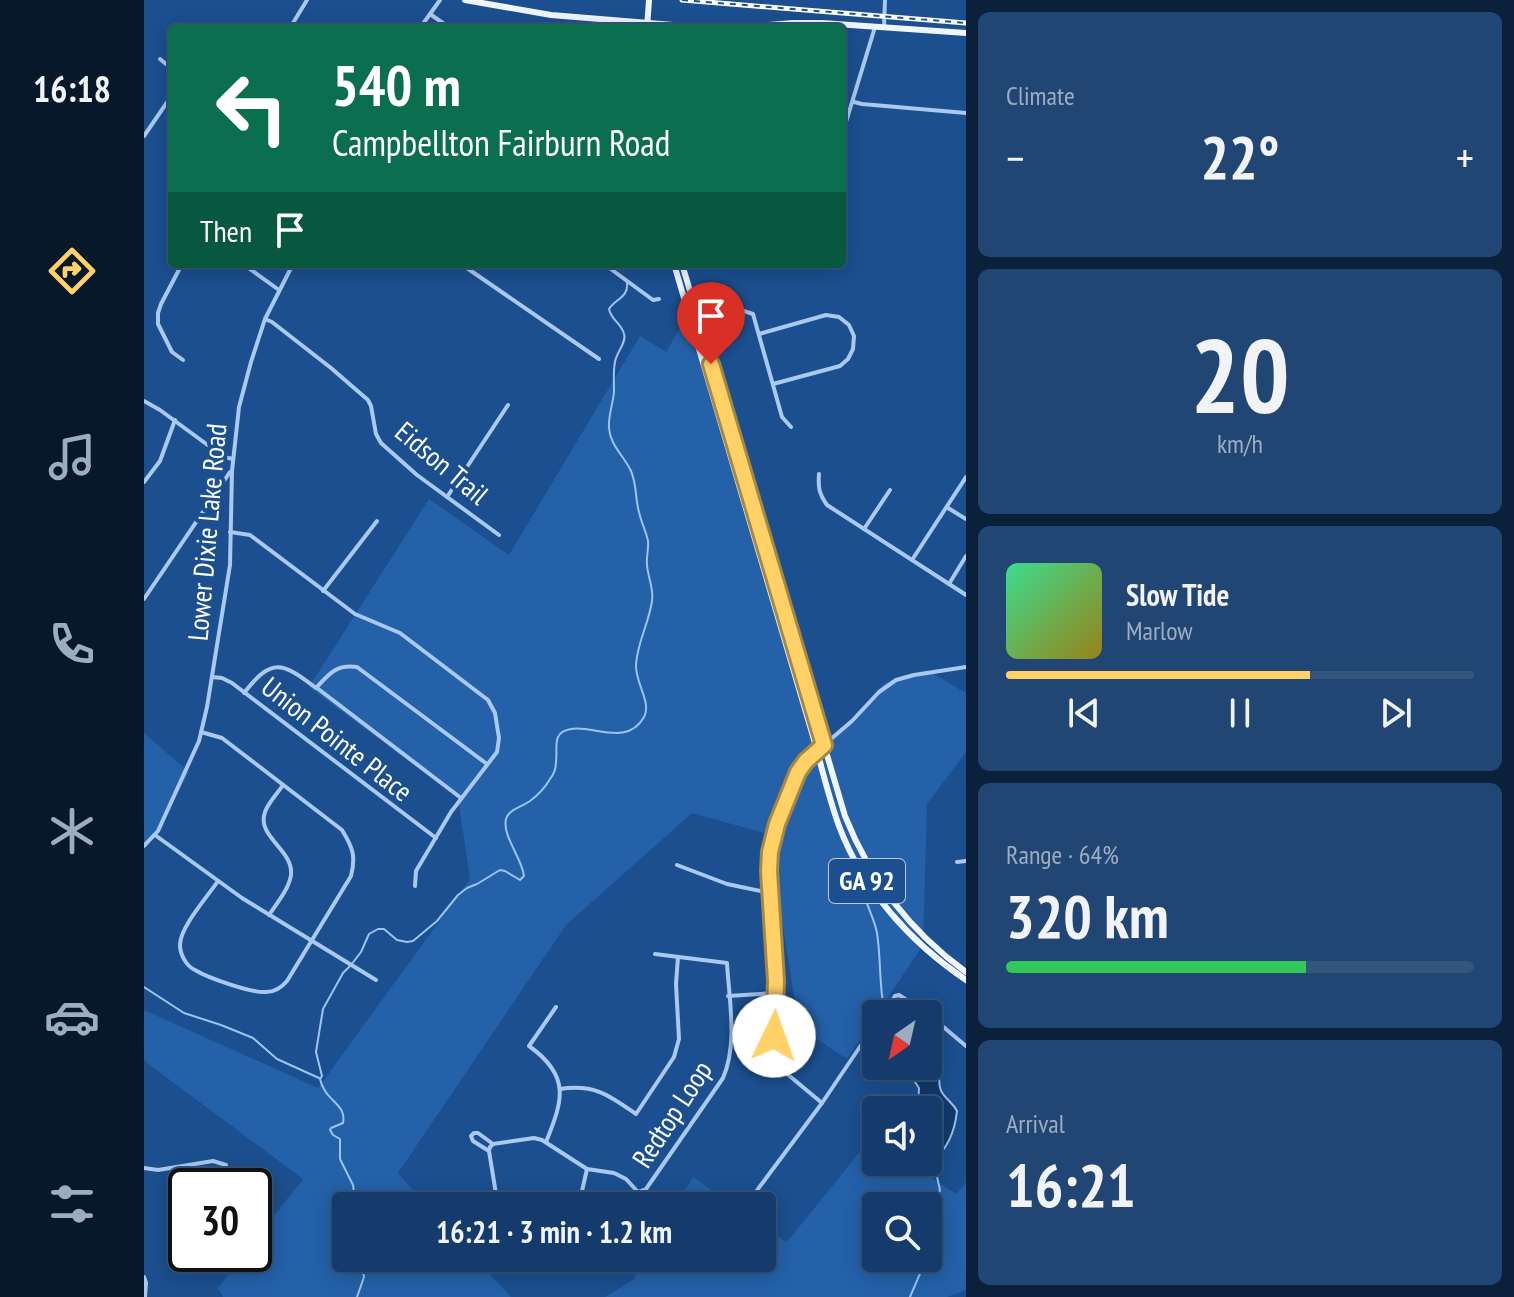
<!DOCTYPE html>
<meta charset="utf-8">
<style>
:root{--surface:#143b6b;--page:#214673;--text:#f1f3f6;--muted:#9dadc1;--line:#33557e;--accent:#ffd166}
body{margin:0;font-family:"PT Sans Narrow",sans-serif;background:var(--page);color:var(--text);height:100vh;display:flex;flex-direction:column;font-size:30px;white-space:nowrap}
*{box-sizing:border-box;margin:0}
p{font-size:26px;color:var(--muted)}
.icon{flex:none;width:44px;height:44px;fill:none;stroke:currentColor;stroke-width:2;stroke-linecap:round;stroke-linejoin:round}
.map{position:relative;flex:1;overflow:hidden}
.sheet{display:flex;flex-direction:column;gap:12px;padding:12px;background:#0b203b;width:548px}
.sheet>*{flex:none}
.top-card{position:absolute;left:24px;top:24px;width:678px;height:244px;border-radius:8px;box-shadow:0 4px 20px #0003,0 0 0 2px var(--line);background:#0b6e4f;color:#fff;overflow:hidden}
.needle{width:52px;rotate:214deg}
.controls{position:absolute;left:718px;top:1000px;display:grid;gap:16px}
.controls a{display:grid;place-items:center;width:80px;height:80px;border-radius:8px;background:var(--surface);box-shadow:0 4px 20px #0003,0 0 0 2px var(--line);font-size:40px}
.speed{position:absolute;left:24px;top:1168px;display:flex;gap:16px;font-size:40px;font-weight:700;text-align:center}
.speed>*{display:grid;place-content:center;width:104px;height:104px;border-radius:50%;background:var(--surface);box-shadow:0 4px 20px #0003,0 0 0 2px var(--line);line-height:1}
.speed .limit{border:4px solid #111;border-radius:12px;background:#fff;color:#111}
.pin{position:absolute;display:grid;place-items:center;width:68px;height:68px;color:#fff;margin:-82px -34px;border-radius:50% 50% 50% 0;rotate:-45deg;box-shadow:0 0 8px #0007}
.pin .icon{rotate:45deg}
.me{position:absolute;width:88px;margin:-44px;rotate:3deg;stroke-linejoin:round;filter:drop-shadow(0 0 6px #0008)}
.turn{display:flex;align-items:center;gap:28px;height:168px;padding:0 32px;font-size:36px}
.turn .icon{width:104px;height:104px;stroke-width:2.5}
.turn b{display:block;font-size:56px;line-height:68px}
.then{display:flex;align-items:center;height:76px;padding:0 32px;background:#0003;gap:16px;font-size:30px}
.big{font-size:60px;font-weight:700;line-height:1.1}
.sheet .tile{flex:1;display:flex;flex-direction:column;justify-content:center;gap:12px;min-width:0;padding:0 28px;border-radius:12px;background:var(--page)}
.sheet .dial{align-items:center;gap:0}
.dial b{font-size:104px;line-height:1}
.song{display:flex;align-items:center;gap:24px}
.cover{width:96px;height:96px;border-radius:12px;background:linear-gradient(135deg,hsl(150 70% 55%),hsl(50 70% 35%))}
.played{height:8px;border-radius:4px;background:linear-gradient(90deg,var(--accent) 65%,var(--line) 65%)}
.keys{display:flex;justify-content:space-around;direction:ltr}
.heat{display:flex;justify-content:space-between;align-items:center;font-size:44px;direction:ltr}
.charge{height:12px;border-radius:6px;background:linear-gradient(90deg,#34c759 64%,var(--line) 0)}
.trip{position:absolute;left:188px;top:1192px;width:444px;height:80px;border-radius:8px;background:var(--surface);box-shadow:0 4px 20px #0003,0 0 0 2px var(--line);font-weight:700;line-height:80px;text-align:center}
main{display:flex;flex:1;min-height:0}
.tabs{display:flex;flex-direction:column;width:144px;justify-content:space-around;align-items:center;background:#08182b;color:var(--muted)}
.tabs .icon{width:56px;height:56px}
.tabs .selected{color:var(--accent)}
.tabs b{font-size:36px;color:var(--text)}
.map>svg:first-child{display:block}
.green{fill:#2461a8;fill-rule:evenodd}
.water{fill:#123a6d;stroke:#9cc4f0;stroke-width:2}
.lines{fill:none;stroke-linecap:round;stroke-linejoin:round}
.stream{stroke:#9cc4f0;stroke-width:2}
.minor{stroke:#a9c9ee;stroke-width:4}
.major{stroke:#f0f6ff;stroke-width:6}
.rail-casing{stroke:#fff;stroke-width:5}
.rail{stroke:#1b4f8f;stroke-width:2;stroke-dasharray:6;stroke-linecap:butt}
.route-casing{stroke:#a68842;stroke-width:20}
.route{stroke:#ffd166;stroke-width:14}
.labels{text-anchor:middle;stroke-width:8;stroke-linejoin:round;paint-order:stroke}
.shield{fill:#1b4f8f;stroke:#bbcadd;stroke-width:2}
.shield-label{font-size:26px;font-weight:bold;fill:#fff}
.street-label{font-size:28px;fill:#fff;stroke:#1b4f8f}
</style>
<main>
<nav class="tabs">
<b>16:18</b>
<svg class="icon selected" aria-label="directions" viewBox="0 0 24 24"><path d="M12 3l9 9-9 9-9-9zM9 14v-3h6M13 9l2 2-2 2"/></svg>
<svg class="icon" aria-label="music" viewBox="0 0 24 24"><path d="M9 18V5l10-2v13"/><circle cx="6" cy="18" r="3"/><circle cx="16" cy="16" r="3"/></svg>
<svg class="icon" aria-label="phone" viewBox="0 0 24 24"><path d="M5 4h4l2 5-3 2q2 4 5 5l2-3 5 2v4C11 20 4 13 5 4z"/></svg>
<svg class="icon" aria-label="climate" viewBox="0 0 24 24"><path d="M12 3v18M4 7l16 10M4 17L20 7"/></svg>
<svg class="icon" aria-label="car" viewBox="0 0 24 24"><path d="M5 17H2v-5l4-1 3-4h7l3 4 3 1v5h-3M9 17h6M6 11h13"/><circle cx="7" cy="17" r="2"/><circle cx="17" cy="17" r="2"/></svg>
<svg class="icon" aria-label="filters" viewBox="0 0 24 24"><path d="M4 7h16M4 17h16"/><circle cx="9" cy="7" r="2"/><circle cx="15" cy="17" r="2"/></svg>
</nav>
<div class="map">
<svg width="822" height="1297" viewBox="0 0 822 1297">
<rect width="100%" height="100%" fill="#1b4f8f"/>
<g class="green">
<polygon points="548,307 569,374 673,748 716,712 741,683 783,670 822,693 822,752 783,804 779,945 703,1059 655,1027 624,834 548,813 422,925 254,1173 283,1206 202,1206 202,1258 331,1258 367,1297 79,1297 74,1288 100,1254 110,1254 110,1241 159,1179 3,1063 0,1059 0,1010 174,1088 326,879 314,798 165,687 285,499 365,555 496,336 522,352"/>
<polygon points="0,733 45,772 9,839 0,848"/>
<path d="M727,1138L732,1141V1162H763L812,1194L822,1183V1290L803,1297H461L489,1280L502,1258H618V1226L643,1242ZM732,1206H784V1258H732Z"/>
<polygon points="549,1177 590,1206 532,1206"/>
</g>
<path class="water" d="M784,1065C803,1074 790,1082 799,1094C804,1101 809,1103 813,1111C811,1130 803,1154 784,1162V1110H774L775,1088L760,1066Z"/>
<g class="lines">
<g class="stream">
<path d="M719,885C719,901 730,916 733,933C737,958 735,984 740,1009"/>
<polyline points="0,987 40,1013 77,1025 109,1038 133,1059 175,1078"/>
<path d="M212,1206L209,1185L196,1159V1139L189,1135L186,1130L187,1128L199,1123C203,1103 181,1102 176,1079L178,1076L172,1052L179,1009L199,973L207,965L217,952L225,934L234,929H240L253,940L263,942L269,941L293,921L314,895L323,888L333,884L356,870L361,871L376,880L380,876C378,858 358,836 362,819C365,809 378,807 386,801C394,795 401,788 406,779C410,774 412,769 412,762C414,748 407,732 427,729C450,725 483,747 500,717C508,702 491,683 492,665C493,643 505,623 508,601C510,588 504,578 503,565C502,557 505,549 504,541C502,531 497,522 495,512C491,498 493,485 487,471C480,456 466,445 465,428C464,416 469,404 470,392C470,382 469,372 471,362C472,353 483,342 480,334C478,324 467,320 465,309C471,299 485,297 483,283"/>
<polyline points="784,1219 796,1190 791,1168 792,1158"/>
<polyline points="213,1297 220,1277 216,1258"/>
<polyline points="766,1297 778,1269 780,1258"/>
</g>
<g class="minor">
<polyline points="286,14 306,28"/>
<polyline points="740,27 741,0"/>
<polyline points="146,28 163,0"/>
<polyline points="276,28 296,0"/>
<polyline points="16,59 28,69"/>
<polyline points="710,102 718,104 822,113"/>
<polyline points="698,135 731,27"/>
<polyline points="0,136 28,95"/>
<polyline points="38,264 17,304 14,313 14,324 28,352 39,360"/>
<polyline points="99,264 135,290"/>
<polyline points="317,264 455,359"/>
<polyline points="460,264 509,300 515,299"/>
<polyline points="551,303 559,309 584,306 609,314 638,417 647,427"/>
<polyline points="121,319 128,322 187,368 224,400 227,406 232,434 237,443 273,475 355,535"/>
<polyline points="615,334 682,315 695,317 705,325 710,336 709,349 704,359 696,366 629,384"/>
<polyline points="0,401 16,410 80,457 89,459"/>
<path d="M675,474C674,487 675,494 683,505L822,595"/>
<polyline points="0,482 16,461 31,420"/>
<polyline points="303,497 364,405"/>
<polyline points="804,508 822,519"/>
<polyline points="720,529 746,490"/>
<polyline points="86,532 106,535 211,614 256,633 344,700 351,713 355,738 353,752 307,812 272,871 271,886"/>
<polyline points="768,560 822,477"/>
<polyline points="805,584 822,556"/>
<polyline points="179,591 233,521"/>
<polyline points="0,599 86,472"/>
<polyline points="68,677 78,678 88,683 292,838"/>
<polyline points="173,688 317,798"/>
<path d="M100,693C128,657 138,662 172,688C185,674 192,664 213,667L343,764"/>
<path d="M57,732L78,738L198,830C209,848 212,856 207,876L143,981C138,987 131,992 122,992C107,993 64,978 51,970C42,966 36,954 36,945C36,927 64,896 74,881"/>
<polyline points="680,745 708,721 735,692 752,680 770,675 822,667"/>
<polyline points="673,751 657,766 654,772 633,824 626,852 625,871 632,1008 629,1043 632,1056 642,1073 678,1103"/>
<polyline points="11,835 98,898 232,980"/>
<polyline points="0,846 14,831 55,741 63,707 86,565 88,471 95,407 107,362 121,319 149,264"/>
<polyline points="813,862 822,861"/>
<polyline points="533,865 583,884 626,893"/>
<path d="M125,915C133,903 145,889 147,875C150,850 112,837 121,812C124,803 133,794 139,785"/>
<polyline points="584,996 632,993"/>
<polyline points="739,1014 751,996 755,995 784,1014"/>
<polyline points="784,1014 822,1046"/>
<path d="M416,1089C451,1084 465,1095 492,1114L530,1057L535,1039L532,984L534,957"/>
<path d="M402,1142C419,1100 427,1076 385,1046L412,1007"/>
<polyline points="345,1151 329,1141 327,1136 330,1133 334,1133 349,1144"/>
<polyline points="0,1168 14,1170 69,1161 82,1165"/>
<polyline points="608,1197 678,1103 732,1023"/>
<path d="M354,1206L345,1151L346,1147L349,1144L390,1138L398,1140L443,1169L470,1173L482,1179L494,1192L502,1189L579,1078C594,1044 585,999 583,963L511,954"/>
<polyline points="439,1206 438,1191 443,1169"/>
<polyline points="0,1277 2,1283 1,1297"/>
</g>
<g class="major">
<polyline points="321,0 407,15 566,28"/>
<polyline points="503,28 505,0"/>
<polyline points="589,28 649,23 678,23 822,33"/>
<path d="M530,264L666,726C676,759 683,793 695,826C719,890 766,942 822,980"/>
<path d="M538,264L701,816C726,879 767,932 822,972"/>
</g>
<g class="rail-casing">
<polyline id="rail" points="538,0 822,23"/>
</g>
<use href="#rail" class="rail"/>
</g>
<g class="lines">
<g class="route-casing">
<polyline id="route" points="567,364 680,745 662,761 654,772 633,824 626,852 625,871 632,981 630,1036"/>
</g>
<use href="#route" class="route"/>
</g>
<g class="labels">
<rect class="shield" x="685" y="859" width="76" height="44" rx="6"/>
<g class="shield-label">
<text x="723" y="890">GA 92</text>
</g>
<g class="street-label">
<text transform="translate(298 463) rotate(40)" y="10">Eidson Trail</text>
<text transform="translate(63 532) rotate(-85)" y="10">Lower Dixie Lake Road</text>
<text transform="translate(193 739) rotate(38)" y="10">Union Pointe Place</text>
<text transform="translate(528 1114) rotate(-57)" y="10">Redtop Loop</text>
</g>
</g>
</svg>
<div class="controls">
<a><svg class="needle" viewBox="-14 -14 28 28"><path d="M0-13l5 13h-10z" fill="#e53935"/><path d="M0 13l5-13h-10z" fill="#9dadc1"/></svg></a>
<a><svg class="icon" aria-label="sound" viewBox="0 0 24 24"><path d="M4 9h4l5-4v14l-5-4H4zM17 9q2 3 0 6"/></svg></a>
<a><svg class="icon" aria-label="search" viewBox="0 0 24 24"><circle cx="10" cy="10" r="6"/><path d="M15 15l6 6"/></svg></a>
</div>
<div class="speed"><div class="limit">30</div></div>
<div class="pin" style="left:567px;top:364px;background:#d93025"><svg class="icon" aria-label="arrive" viewBox="0 0 24 24"><path d="M6 21V4h12l-3 4 3 4H6"/></svg></div>
<svg class="me" style="left:630px;top:1036px" viewBox="-20 -20 40 40"><circle r="19" fill="#fff"/><path d="M0-13L10 11 0 6-10 11z" fill="#ffd166"/></svg>
<div class="trip">16:21 · 3 min · 1.2 km</div>
<div class="top-card">
<div class="turn"><svg class="icon" aria-label="left" viewBox="0 0 24 24"><path d="M17 20v-9H6M10 6l-5 5 5 5"/></svg><div><b>540 m</b>Campbellton Fairburn Road</div></div>
<div class="then">Then<svg class="icon" aria-label="arrive" viewBox="0 0 24 24"><path d="M6 21V4h12l-3 4 3 4H6"/></svg></div>
</div>
</div>
<section class="sheet">
<div class="tile"><p>Climate</p>
<div class="heat"><a>−</a><b class="big">22°</b><a>+</a></div>
</div>
<div class="tile dial"><b>20</b><p>km/h</p></div>
<div class="tile">
<div class="song"><i class="cover"></i><div><b>Slow Tide</b><p>Marlow</p></div></div>
<div class="played"></div>
<div class="keys"><svg class="icon" aria-label="previous" viewBox="0 0 24 24"><path d="M18 5L8 12l10 7zM5 5v14"/></svg><svg class="icon" aria-label="pause" viewBox="0 0 24 24"><path d="M8 5v14M16 5v14"/></svg><svg class="icon" aria-label="next" viewBox="0 0 24 24"><path d="M6 5l10 7-10 7zM19 5v14"/></svg></div>
</div>
<div class="tile"><p>Range · 64%</p><b class="big">320 km</b><div class="charge"></div></div>
<div class="tile"><p>Arrival</p><b class="big">16:21</b></div>
</section>
</main>
